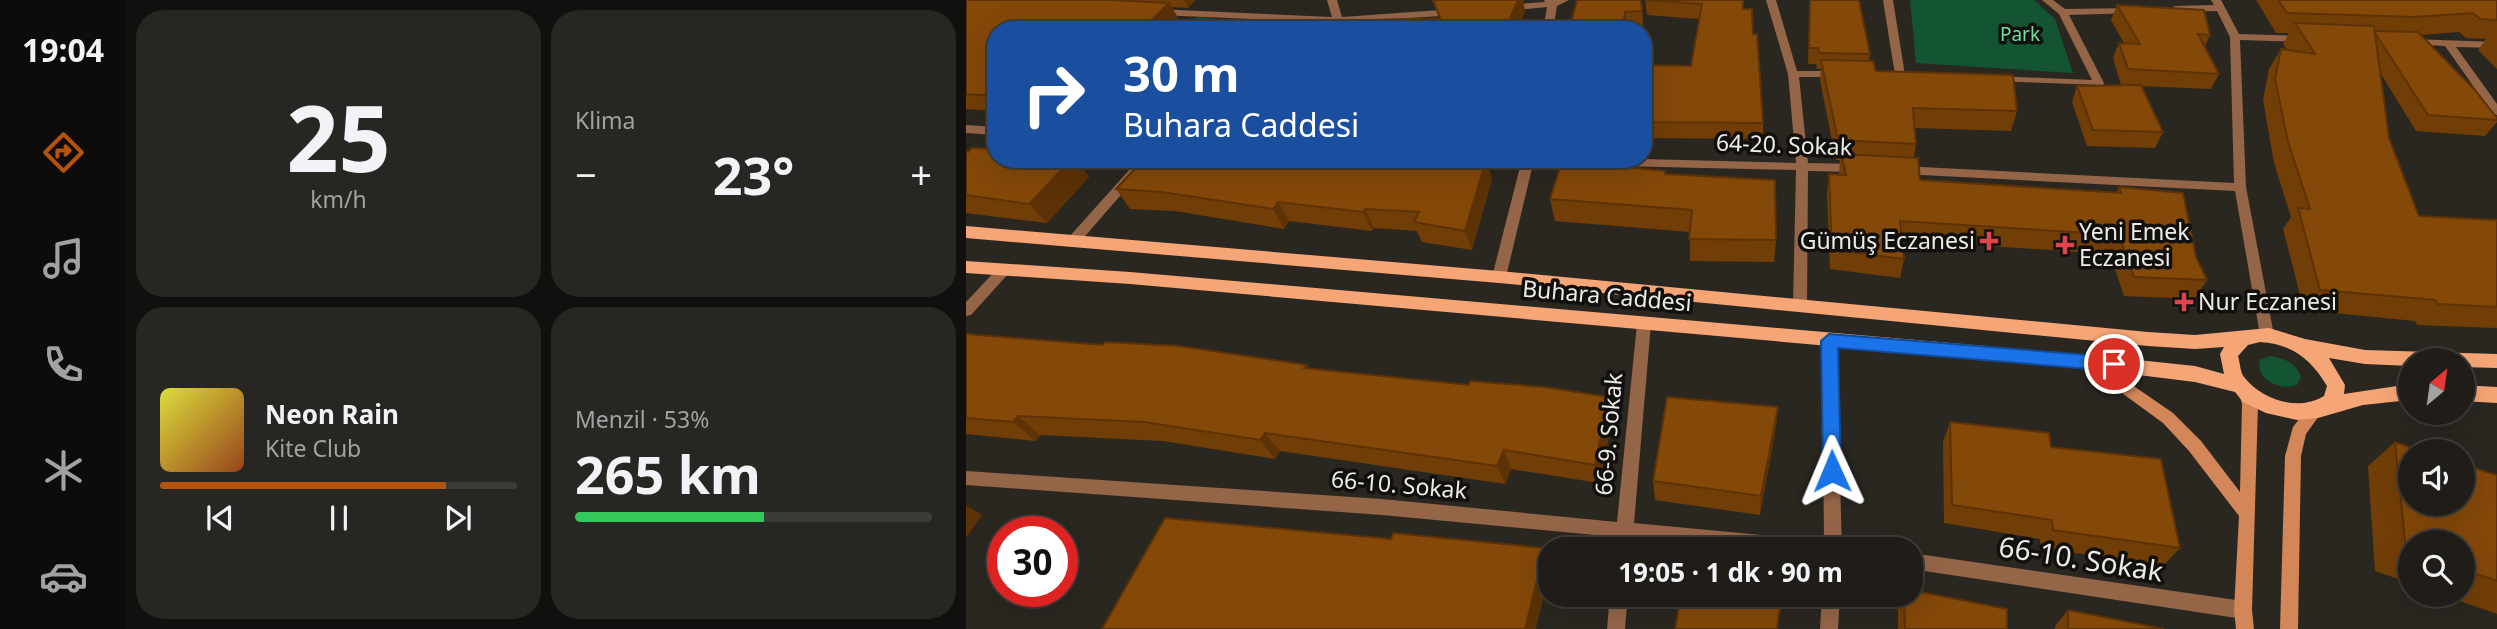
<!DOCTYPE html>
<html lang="tr">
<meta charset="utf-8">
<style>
:root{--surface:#201d19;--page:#282622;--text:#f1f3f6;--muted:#a2a2a2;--line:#3d3b38;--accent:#b45309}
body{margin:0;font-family:"Noto Sans",sans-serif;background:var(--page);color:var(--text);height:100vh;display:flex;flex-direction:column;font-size:26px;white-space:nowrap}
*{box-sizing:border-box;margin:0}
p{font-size:23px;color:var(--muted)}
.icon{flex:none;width:38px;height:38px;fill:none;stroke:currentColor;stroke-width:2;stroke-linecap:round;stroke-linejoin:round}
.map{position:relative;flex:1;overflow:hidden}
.drawer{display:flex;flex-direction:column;gap:10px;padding:10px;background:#12100e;width:840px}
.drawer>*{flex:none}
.guide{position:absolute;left:21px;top:21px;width:665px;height:147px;border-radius:28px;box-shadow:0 7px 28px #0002,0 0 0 2px var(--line);background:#1a4fa0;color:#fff;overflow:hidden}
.needle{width:46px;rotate:29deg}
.fabs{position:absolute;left:1432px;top:348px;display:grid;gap:14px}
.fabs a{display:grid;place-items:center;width:77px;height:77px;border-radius:50%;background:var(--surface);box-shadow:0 7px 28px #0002,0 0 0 2px var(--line);font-size:35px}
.speed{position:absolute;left:21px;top:516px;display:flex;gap:14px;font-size:35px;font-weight:700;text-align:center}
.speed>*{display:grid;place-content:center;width:91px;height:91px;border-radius:50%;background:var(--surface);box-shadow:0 7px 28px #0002,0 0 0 2px var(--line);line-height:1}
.speed .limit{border:10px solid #d22;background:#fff;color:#111}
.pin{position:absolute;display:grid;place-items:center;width:60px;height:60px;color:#fff;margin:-30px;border:4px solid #fff;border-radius:50%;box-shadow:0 2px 7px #0007}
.me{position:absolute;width:77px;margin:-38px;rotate:359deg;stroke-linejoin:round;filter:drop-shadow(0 0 5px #0008)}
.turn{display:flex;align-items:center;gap:24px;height:147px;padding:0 21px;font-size:32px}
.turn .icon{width:91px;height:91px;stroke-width:2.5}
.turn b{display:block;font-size:49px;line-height:60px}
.big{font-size:52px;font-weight:700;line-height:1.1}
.drawer .widget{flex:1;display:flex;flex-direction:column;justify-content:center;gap:10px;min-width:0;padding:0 24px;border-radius:28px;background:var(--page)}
.drawer .dial{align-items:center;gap:0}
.dial b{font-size:91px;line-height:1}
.song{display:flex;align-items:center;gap:21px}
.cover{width:84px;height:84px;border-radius:10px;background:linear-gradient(135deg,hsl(60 70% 55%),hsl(20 70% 35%))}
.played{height:7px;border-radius:4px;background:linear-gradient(90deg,var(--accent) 80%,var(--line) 80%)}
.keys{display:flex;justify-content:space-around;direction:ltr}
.heat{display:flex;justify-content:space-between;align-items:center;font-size:38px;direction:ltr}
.charge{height:10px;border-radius:5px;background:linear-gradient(90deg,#34c759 53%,var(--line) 0)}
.drawer .tiles{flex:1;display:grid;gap:10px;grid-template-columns:repeat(2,1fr)}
.trip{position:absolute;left:572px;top:537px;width:385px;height:70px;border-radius:28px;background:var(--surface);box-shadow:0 7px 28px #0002,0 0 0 2px var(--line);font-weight:700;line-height:70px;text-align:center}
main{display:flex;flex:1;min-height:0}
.tab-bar{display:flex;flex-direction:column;width:126px;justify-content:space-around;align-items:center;background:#0d0c0a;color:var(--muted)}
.tab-bar .icon{width:49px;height:49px}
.tab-bar .active{color:var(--accent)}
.tab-bar b{font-size:32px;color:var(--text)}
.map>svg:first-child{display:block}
.green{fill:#135533}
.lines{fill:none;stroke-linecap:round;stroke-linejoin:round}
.street{fill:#956548;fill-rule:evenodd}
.secondary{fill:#d38657;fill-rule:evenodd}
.primary{fill:#f6a676;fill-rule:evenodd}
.wall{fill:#723e08}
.shaded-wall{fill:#5c3206}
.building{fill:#844809;stroke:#5c3206;stroke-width:2}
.route{fill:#1a73e8;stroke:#114b97;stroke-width:2}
.health-dot{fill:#e0444e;stroke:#12100e;stroke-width:2.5}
.labels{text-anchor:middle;stroke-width:7;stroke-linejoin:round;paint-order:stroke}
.far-park-label{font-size:19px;fill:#72de9e;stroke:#12100e}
.street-label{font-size:23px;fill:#ecebe7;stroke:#12100e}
.poi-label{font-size:23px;fill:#ecebe7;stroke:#12100e;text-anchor:start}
.near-street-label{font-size:28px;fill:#ecebe7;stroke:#12100e}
</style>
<main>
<nav class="tab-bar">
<b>19:04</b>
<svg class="icon active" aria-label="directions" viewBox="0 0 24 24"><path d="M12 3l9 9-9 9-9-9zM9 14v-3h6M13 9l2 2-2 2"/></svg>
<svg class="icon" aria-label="music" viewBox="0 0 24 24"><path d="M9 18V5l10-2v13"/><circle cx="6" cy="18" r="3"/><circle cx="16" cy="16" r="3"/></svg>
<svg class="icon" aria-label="phone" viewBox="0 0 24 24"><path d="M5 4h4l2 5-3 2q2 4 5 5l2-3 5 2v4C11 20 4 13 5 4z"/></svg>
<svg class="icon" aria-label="climate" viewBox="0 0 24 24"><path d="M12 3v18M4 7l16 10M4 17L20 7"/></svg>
<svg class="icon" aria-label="car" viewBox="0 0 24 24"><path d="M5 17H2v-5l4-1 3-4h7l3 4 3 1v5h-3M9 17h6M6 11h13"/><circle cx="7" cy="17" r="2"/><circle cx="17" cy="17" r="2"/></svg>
</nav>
<section class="drawer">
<div class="tiles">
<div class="widget dial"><b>25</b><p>km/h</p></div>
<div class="widget"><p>Klima</p>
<div class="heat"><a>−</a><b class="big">23°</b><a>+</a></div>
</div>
<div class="widget">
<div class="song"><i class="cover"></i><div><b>Neon Rain</b><p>Kite Club</p></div></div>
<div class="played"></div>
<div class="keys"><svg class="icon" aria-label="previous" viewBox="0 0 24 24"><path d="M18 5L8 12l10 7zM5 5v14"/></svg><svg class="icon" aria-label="pause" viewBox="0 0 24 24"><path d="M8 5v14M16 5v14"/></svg><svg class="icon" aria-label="next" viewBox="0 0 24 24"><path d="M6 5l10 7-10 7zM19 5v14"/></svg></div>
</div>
<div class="widget"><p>Menzil · 53%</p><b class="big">265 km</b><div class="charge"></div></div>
</div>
</section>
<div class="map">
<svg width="1531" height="629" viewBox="0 0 1531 629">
<rect width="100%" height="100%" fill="#2a2721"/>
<g class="green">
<polygon points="944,0 1068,0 1089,19 1107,73 950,63"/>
<polygon points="231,17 343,28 217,30"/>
<path d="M1304,356C1318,358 1330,363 1335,377L1331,385C1314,391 1289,380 1294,360Z"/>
</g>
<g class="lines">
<g class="street">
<polygon points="361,0 371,0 376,17 488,9 493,12 488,15 374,23 364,30 352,30 362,22 190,15 185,12 190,9 366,17"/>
<polygon points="578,0 603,0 591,6 587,30 577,30 581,7 540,11 535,8 540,5 579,2"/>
<polygon points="800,0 810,0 831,71 871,71 876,74 871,77 833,77 842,163 891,164 897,168 891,172 842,171 841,306 839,310 829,310 827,306 830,170 567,164 540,277 538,281 528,281 526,277 555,163 528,163 522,159 677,159 830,163 822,74"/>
<polygon points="917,0 927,0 939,75 934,78 929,75"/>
<polygon points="1076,0 1087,0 1099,9 1170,8 1170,12 1167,13 1103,15 1138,83 1137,85 1024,81 1023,79 1028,76 1126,80 1093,14"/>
<polygon points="1245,0 1255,0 1273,34 1337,36 1342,39 1337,42 1274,40 1280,187 1308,335 1306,339 1296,339 1294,335 1269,191 936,174 930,170 936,166 1268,183 1264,37 1251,11 1209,12 1204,9 1209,6 1248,5"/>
<polygon points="1445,39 1531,42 1531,48 1490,47 1531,104 1531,115 1527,114 1479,46 1441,44 1441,40"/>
<polygon points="0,125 30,127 30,135 0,133"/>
<polygon points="173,159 186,159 114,242 104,242 103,239 104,236"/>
<polygon points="38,265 45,270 43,273 5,315 0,316 0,302 33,267"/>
<polygon points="678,319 683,320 685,324 668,523 858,541 856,341 858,337 868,337 870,341 876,550 773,550 667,539 666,550 648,550 650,537 416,515 0,485 0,471 416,499 651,522 671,324 673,320"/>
<polygon points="945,553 1277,601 1283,604 1286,610 1283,616 1277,619 945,569"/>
<polygon points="644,595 662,595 659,629 641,629"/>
<polygon points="856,595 874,595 872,629 854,629"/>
</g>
<g class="secondary">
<polygon points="1124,356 1207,413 1235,441 1274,492 1276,404 1272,390 1275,386 1280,384 1285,386 1292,404 1286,610 1288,629 1270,629 1268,610 1273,516 1223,451 1197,423 1119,366 1117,362 1119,358"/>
<polygon points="1347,407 1352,408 1355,413 1340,434 1335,456 1332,629 1314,629 1319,456 1327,427 1342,408"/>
</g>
<g class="primary">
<path d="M0,226L533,271L1182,332L1229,335L1303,328L1339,339L1399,350L1531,354V368L1496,367V360H1444V366L1399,364L1363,358L1379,385L1378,394L1444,384V400L1397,405L1352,418L1331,420L1300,413L1277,402L1269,392L1229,382L1124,369L164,284L0,273V261L164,272L1124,355L1229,366L1258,374L1254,354L1258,347L1229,349L1182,346L533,283L0,238ZM1294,342C1326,344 1345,359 1361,386L1358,396C1332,412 1296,400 1278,377C1274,372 1274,362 1272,356L1282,345Z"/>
<polygon points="1496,385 1531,387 1531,403 1496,401"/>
</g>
</g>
<g class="wall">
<polygon points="0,0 230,0 222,8 206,7 212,18 30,30 30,111 0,109"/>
<polygon points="466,0 559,0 557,1 559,11 551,30 359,30 473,18 470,7 469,8"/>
<polygon points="676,0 677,26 661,27 661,30 603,30"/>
<polygon points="679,0 777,0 777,9 787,34 797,123 797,139 677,138 677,65 725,66 733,19 681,15"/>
<polygon points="844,0 893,0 904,54 903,61 910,71 1051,111 1045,131 949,128 950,144 948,157 954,180 1151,192 1153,187 1230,257 1241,280 1229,299 1158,296 1144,254 936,240 938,259 934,278 864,269 861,194 863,174 873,175 874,160 870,160 854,80 855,69 851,69 850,64 842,64"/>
<polygon points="1290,0 1531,0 1531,69 1512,50 1520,39 1500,38 1493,32 1455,35 1531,118 1531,122 1519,136 1450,131 1415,74 1423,138 1453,216 1531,220 1531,328 1451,325 1449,321 1338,310 1317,229 1325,217 1308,163 1297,100 1303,69 1315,49 1321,50 1317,44 1323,33 1310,33"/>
<polygon points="1151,5 1244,35 1239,46 1253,74 1245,89 1175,86 1197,132 1189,148 1121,146 1106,102 1111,86 1168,85 1155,85 1147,58 1153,43 1158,43 1145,20"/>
<polygon points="0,151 30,159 110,159 123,177 81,223 0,213"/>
<polygon points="520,160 526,179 506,250 456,242 451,231 408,228 406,231 323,221 318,229 209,211 164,209 150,189"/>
<polygon points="700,174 810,240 808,262 724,261 724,232 589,221 584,199"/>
<polygon points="0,334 341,365 343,369 647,416 633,483 545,469 539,484 314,451 309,459 197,441 74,435 70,441 0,434"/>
<polygon points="812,407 810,427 794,515 689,500 687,481"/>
<polygon points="984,422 1085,447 1214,548 1197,566 1075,548 1074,539 978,523 977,442"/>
<polygon points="1429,442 1531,475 1531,614 1477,595 1496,595 1496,542 1444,542 1444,583 1409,571 1402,466"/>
<polygon points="936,595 945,595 1041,629 932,629 932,605"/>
<polygon points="1102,610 1198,629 1089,629 1089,626"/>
</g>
<g class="shaded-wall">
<polygon points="218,0 230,0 222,8"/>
<polygon points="552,0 557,0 559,11 551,30 539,30"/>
<polygon points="203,3 212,18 200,30 175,30"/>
<polygon points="659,12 661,30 657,30"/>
<polygon points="106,159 110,159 123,177 81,223 63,204"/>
<polygon points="520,160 526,179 506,250 499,231"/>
<polygon points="312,202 323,221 318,229 307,209"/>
<polygon points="399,209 408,228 406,231 397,212"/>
<polygon points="643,397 647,416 633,483 629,465"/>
<polygon points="812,407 810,427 794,515 795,496"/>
<polygon points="52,416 74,435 70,441 47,422"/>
<polygon points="299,433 314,451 309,459 294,440"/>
<polygon points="538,450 545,469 539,484 531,466"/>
<polygon points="0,505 16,515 0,538"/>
<polygon points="579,548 584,562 584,570 570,629 559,629"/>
</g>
<g class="building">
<polygon points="0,0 144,0 203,3 175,30 30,30 30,96 0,94"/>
<polygon points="467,0 552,0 539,30 359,30 372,21 474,18"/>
<polygon points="611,0 675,0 676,11 659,12 657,30 603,30"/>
<polygon points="679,0 777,0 777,9 786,9 787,34 791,34 797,123 677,122 677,65 725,66 736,4"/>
<polygon points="844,0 893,0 904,54 853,53 852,48 843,48"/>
<polygon points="1312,0 1531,0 1531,20 1514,19 1507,13 1448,17 1321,13"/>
<polygon points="1151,5 1238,10 1244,35 1232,34 1253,74 1162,69 1153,43 1174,44"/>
<polygon points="1329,23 1408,26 1423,138 1453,216 1531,220 1531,307 1471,304 1469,300 1354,290 1332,208 1344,209 1322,142 1309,79 1315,49 1349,54"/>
<polygon points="1409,31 1452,32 1508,89 1531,118 1531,120 1462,115 1409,33"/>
<polygon points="855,60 907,61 910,71 1047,75 1051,111 947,108 950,144 872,140"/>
<polygon points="1175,85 1197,132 1127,130 1111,86"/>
<polygon points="6,148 30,149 30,159 106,159 63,204 0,195 0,151 2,152"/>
<polygon points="875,154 952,158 954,180 1155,193 1153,187 1217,193 1230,257 1241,280 1168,277 1153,235 934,221 938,259 866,250 863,174 880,175"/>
<polygon points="178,159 505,159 520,160 499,231 448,222 453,212 399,209 397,212 312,202 307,209 196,192 150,189"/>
<polygon points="596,161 699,171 699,174 809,180 810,240 723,239 726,210 584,199"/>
<polygon points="0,334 137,345 139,342 213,346 341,365 338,368 503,385 504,381 578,387 643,397 629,465 538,450 531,466 299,433 294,440 178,422 52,416 47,422 0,418"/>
<polygon points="701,397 812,407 795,496 687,481"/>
<polygon points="984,422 1083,433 1085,447 1195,459 1214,548 1087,530 1086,520 986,505"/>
<polygon points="1429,442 1458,452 1444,452 1444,504 1496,504 1496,464 1531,475 1531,581 1496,569 1496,542 1444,542 1444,551 1440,550"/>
<polygon points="199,518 425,539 427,533 579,548 559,629 136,629"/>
<polygon points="945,590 1041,609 1041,629 939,629 938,595 945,595"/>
<polygon points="715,595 816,595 811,629 709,629"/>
<polygon points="1102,610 1198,629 1102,629"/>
</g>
<polygon class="route" points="863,334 1148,357 1154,359 1157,364 1154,369 1148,371 872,348 875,471 872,477 866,479 859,477 857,471 855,341"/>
<g class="health-dot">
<path d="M1019.5 230.5h7v7h7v7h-7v7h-7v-7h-7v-7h7z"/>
<path d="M1095.5 234.5h7v7h7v7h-7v7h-7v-7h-7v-7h7z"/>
<path d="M1214.5 291.5h7v7h7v7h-7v7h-7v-7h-7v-7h7z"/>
</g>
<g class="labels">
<g class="far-park-label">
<text x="1054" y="41">Park</text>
</g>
<g class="street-label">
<text transform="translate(818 145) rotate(2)" y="8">64-20. Sokak</text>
<text transform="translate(641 296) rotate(5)" y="8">Buhara Caddesi</text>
<text transform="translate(643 434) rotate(-85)" y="8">66-9. Sokak</text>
<text transform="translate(433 485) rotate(5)" y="8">66-10. Sokak</text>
</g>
<g class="poi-label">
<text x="1113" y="240">Yeni Emek<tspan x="1113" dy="26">Eczanesi</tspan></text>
<text x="1009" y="249" text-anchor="end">Gümüş Eczanesi</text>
<text x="1232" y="310">Nur Eczanesi</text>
</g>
<g class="near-street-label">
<text transform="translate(1115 559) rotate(9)" y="10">66-10. Sokak</text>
</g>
</g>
</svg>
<div class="fabs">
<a><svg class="needle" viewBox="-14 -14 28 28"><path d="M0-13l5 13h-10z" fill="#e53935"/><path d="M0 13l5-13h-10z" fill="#a2a2a2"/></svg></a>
<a><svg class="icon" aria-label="sound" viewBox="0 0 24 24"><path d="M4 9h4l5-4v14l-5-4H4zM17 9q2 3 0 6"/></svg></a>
<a><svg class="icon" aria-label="search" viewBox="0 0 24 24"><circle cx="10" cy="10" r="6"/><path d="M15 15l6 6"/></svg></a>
</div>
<div class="speed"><div class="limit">30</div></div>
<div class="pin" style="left:1148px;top:364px;background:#d93025"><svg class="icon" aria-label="arrive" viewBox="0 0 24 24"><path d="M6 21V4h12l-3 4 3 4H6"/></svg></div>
<svg class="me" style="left:866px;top:471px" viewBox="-20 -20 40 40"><path d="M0-17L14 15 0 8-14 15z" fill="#1a73e8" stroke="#fff" stroke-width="4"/></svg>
<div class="trip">19:05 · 1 dk · 90 m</div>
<div class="guide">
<div class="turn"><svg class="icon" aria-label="right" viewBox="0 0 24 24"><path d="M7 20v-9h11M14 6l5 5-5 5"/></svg><div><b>30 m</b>Buhara Caddesi</div></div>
</div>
</div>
</main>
